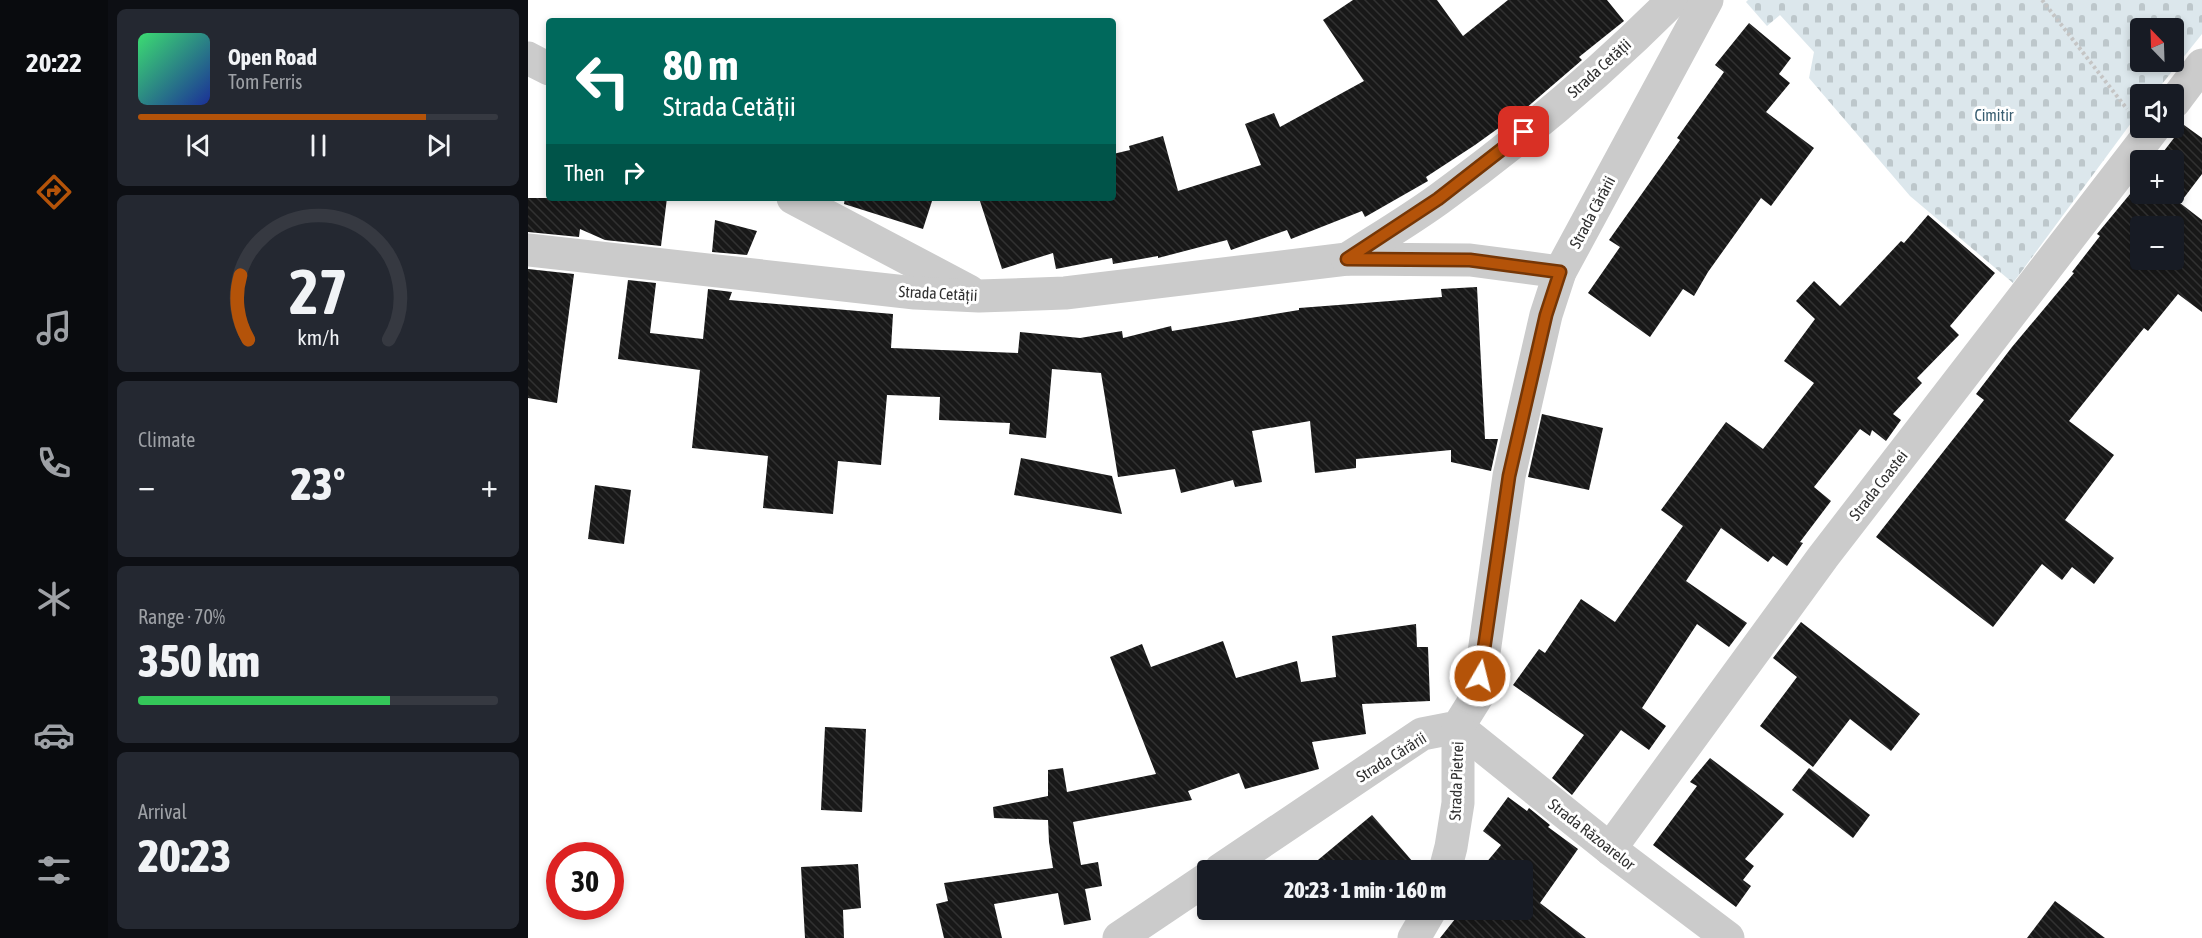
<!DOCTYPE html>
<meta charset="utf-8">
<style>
:root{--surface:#171b24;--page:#242831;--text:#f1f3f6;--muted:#9ea1a6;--line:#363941;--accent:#b45309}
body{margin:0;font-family:"Asap Condensed",sans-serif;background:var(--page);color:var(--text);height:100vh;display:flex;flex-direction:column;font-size:22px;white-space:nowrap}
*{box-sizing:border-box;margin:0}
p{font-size:20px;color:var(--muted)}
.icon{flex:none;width:33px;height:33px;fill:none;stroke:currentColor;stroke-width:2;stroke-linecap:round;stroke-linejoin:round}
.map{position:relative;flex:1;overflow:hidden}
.sheet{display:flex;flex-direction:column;gap:9px;padding:9px;background:#0d0f14;width:420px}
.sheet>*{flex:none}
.hud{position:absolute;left:18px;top:18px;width:570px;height:183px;border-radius:6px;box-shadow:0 3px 9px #0003;background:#00695c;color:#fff;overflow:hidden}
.needle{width:39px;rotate:337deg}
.controls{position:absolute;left:1602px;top:18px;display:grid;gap:12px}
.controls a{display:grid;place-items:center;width:54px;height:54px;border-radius:6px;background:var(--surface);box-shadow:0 3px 9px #0003;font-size:30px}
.speed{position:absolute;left:18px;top:842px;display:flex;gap:12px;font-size:30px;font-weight:700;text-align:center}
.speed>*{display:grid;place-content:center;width:78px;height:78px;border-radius:50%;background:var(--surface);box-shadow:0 3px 9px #0003;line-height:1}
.speed .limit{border:9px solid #d22;background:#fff;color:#111}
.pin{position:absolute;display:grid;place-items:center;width:51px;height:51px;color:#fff;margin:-26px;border-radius:12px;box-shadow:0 3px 9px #0006}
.me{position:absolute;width:66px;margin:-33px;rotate:8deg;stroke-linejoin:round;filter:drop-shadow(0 0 4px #0008)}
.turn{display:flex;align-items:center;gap:21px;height:126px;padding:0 18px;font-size:27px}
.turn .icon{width:78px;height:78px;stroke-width:2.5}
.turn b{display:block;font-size:42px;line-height:51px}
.then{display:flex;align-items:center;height:57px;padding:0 18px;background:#0003;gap:12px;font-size:22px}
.big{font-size:45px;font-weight:800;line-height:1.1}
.sheet .tile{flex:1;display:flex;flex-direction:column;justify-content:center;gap:9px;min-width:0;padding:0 21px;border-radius:9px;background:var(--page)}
.sheet .dial{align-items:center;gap:0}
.dial svg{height:156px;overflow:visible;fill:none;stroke:var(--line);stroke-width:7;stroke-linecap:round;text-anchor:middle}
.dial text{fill:var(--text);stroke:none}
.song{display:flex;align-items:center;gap:18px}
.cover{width:72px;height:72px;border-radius:9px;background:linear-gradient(135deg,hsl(140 70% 55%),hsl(230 70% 35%))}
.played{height:6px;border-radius:3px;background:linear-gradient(90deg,var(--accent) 80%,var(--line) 80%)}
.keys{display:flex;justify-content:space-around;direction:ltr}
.heat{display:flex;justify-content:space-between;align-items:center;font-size:33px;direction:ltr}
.charge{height:9px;border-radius:4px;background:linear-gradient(90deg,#34c759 70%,var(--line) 0)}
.trip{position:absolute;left:669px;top:860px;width:336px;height:60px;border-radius:6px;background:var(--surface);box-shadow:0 3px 9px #0003;font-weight:800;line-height:60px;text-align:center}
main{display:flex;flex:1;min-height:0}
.menu{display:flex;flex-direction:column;width:108px;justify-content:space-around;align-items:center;background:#090b0e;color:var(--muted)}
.menu .icon{width:42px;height:42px}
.menu .on{color:var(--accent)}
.menu b{font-size:27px;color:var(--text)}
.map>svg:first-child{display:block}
.cemetery{fill:url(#cemetery-stones);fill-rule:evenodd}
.building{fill:url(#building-back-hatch);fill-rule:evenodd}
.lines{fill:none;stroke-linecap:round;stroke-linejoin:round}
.path{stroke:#c5c5c5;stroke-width:4;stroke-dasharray:3 3;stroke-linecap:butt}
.minor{stroke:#cbcbcb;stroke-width:33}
.route-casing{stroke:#753606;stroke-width:15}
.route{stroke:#b45309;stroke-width:10}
.labels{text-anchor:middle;stroke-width:6;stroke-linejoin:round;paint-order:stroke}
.street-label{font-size:16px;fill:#313131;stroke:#fff}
.park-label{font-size:16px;fill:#3a5e71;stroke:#fff}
</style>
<main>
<nav class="menu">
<b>20:22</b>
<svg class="icon on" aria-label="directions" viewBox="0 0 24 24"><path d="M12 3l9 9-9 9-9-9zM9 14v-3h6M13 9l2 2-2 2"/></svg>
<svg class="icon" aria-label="music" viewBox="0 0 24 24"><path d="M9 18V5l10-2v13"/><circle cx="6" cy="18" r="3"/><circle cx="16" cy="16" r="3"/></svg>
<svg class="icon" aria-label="phone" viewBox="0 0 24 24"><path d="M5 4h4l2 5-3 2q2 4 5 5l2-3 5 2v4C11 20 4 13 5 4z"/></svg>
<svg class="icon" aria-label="climate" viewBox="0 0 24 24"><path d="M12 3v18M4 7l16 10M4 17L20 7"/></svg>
<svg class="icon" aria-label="car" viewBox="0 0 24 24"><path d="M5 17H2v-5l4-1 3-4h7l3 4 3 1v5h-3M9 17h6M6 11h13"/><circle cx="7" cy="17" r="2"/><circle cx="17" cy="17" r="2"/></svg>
<svg class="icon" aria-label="filters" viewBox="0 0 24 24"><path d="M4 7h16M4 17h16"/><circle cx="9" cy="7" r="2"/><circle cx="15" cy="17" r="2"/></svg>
</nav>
<section class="sheet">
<div class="tile">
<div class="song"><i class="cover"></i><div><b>Open Road</b><p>Tom Ferris</p></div></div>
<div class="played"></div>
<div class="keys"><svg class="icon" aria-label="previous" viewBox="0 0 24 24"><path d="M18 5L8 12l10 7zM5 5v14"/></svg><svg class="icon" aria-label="pause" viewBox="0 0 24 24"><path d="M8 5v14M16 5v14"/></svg><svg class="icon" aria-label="next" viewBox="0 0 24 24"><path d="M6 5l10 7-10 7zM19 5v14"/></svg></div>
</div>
<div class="tile dial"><svg viewBox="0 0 100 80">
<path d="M14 69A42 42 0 1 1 86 69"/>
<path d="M14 69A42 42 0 0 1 10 36" stroke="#b45309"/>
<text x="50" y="56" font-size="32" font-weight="700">27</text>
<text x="50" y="72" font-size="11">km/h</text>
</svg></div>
<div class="tile"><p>Climate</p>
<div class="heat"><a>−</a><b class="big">23°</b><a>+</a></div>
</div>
<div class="tile"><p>Range · 70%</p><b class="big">350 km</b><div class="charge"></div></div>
<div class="tile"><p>Arrival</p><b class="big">20:23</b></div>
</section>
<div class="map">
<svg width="1674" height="938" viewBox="0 0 1674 938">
<defs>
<pattern id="cemetery-stones" width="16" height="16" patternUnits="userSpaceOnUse" patternTransform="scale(1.5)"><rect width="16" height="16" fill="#dce7ec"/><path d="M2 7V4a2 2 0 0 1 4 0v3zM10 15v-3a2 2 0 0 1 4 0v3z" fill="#bdc7cb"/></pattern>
<pattern id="building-back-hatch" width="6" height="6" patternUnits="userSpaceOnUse" patternTransform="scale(1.5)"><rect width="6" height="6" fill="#181818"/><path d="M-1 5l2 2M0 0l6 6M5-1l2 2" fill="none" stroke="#313131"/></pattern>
</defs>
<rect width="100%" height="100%" fill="#fff"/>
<path class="cemetery" d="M1220,0H1674V34L1626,94H1612V111L1485,283L1382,196L1281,78L1286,52L1252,15L1239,26L1218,2ZM1612,28H1646V62H1612Z"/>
<g class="building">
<polygon points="825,0 909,0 935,36 980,0 1079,0 1096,21 1051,57 1054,60 997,109 947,145 898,177 900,181 837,217 834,211 763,239 759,230 703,250 699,240 630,258 630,256 585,264 584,258 528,269 525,253 474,269 451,198 585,198 585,154 602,150 601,146 635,136 650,191 733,165 717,124 746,113 752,127 836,81 795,20"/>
<polygon points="1221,23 1263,58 1251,74 1262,83 1238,112 1286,148 1243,206 1233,198 1180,272 1166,296 1155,289 1122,337 1060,293 1092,247 1081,240 1152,140 1149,138 1196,72 1187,65"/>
<path d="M1656,125L1674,138V174L1652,203L1674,220V312L1650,294L1620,331L1616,328L1541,421L1586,455L1537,520L1586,558L1566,584L1544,567L1534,580L1514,564L1465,627L1348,537L1456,400L1448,394L1484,347L1546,273L1544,272L1572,236L1569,234L1612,182V194H1646V160H1629ZM1612,226H1646V260H1612Z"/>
<polygon points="0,198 139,198 133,246 77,240 52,229 51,237 0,232"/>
<polygon points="317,198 405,198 395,229 316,204"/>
<polygon points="1400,215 1467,273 1422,326 1431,335 1389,378 1394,383 1365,414 1373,420 1358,441 1344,430 1342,436 1332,429 1286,487 1303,501 1272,542 1275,543 1259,566 1245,556 1240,562 1193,528 1158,581 1219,623 1201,647 1169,624 1114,708 1138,726 1121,750 1093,730 1044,795 1024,778 1056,735 985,685 1011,649 1017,653 1053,599 1087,622 1155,526 1133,510 1198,422 1235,449 1286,383 1256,361 1287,319 1268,301 1286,281 1312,306 1373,241 1376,243"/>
<polygon points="187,220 229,231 219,255 184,252"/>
<polygon points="0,269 46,274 29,403 0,398"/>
<polygon points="100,280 128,283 122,333 175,339 180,289 204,292 201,300 365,314 363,348 490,353 492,332 552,338 594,331 595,338 643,326 644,331 771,310 771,308 914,297 913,289 949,287 957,439 970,439 963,471 923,462 923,450 828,459 828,468 787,473 782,421 724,431 734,482 707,487 705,480 653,493 647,469 590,477 573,373 524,369 518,438 481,434 482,423 411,420 412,397 359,395 353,465 310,461 305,514 235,508 240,456 164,448 172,370 90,359"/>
<polygon points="1014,414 1075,428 1061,490 1000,477"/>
<polygon points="493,458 584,476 594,514 486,495"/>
<polygon points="67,485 103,490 96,544 60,539"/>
<polygon points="1273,622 1392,714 1363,751 1322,719 1285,767 1232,726 1269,677 1245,658"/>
<polygon points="888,624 889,647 900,647 902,701 834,704 838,734 784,742 791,769 717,789 711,773 660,791 664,800 545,822 553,865 570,862 574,886 557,889 563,920 536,925 530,893 466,904 474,938 416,938 408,904 420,901 416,883 525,868 521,842 520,820 466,818 465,807 520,796 520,770 535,768 539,792 628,774 582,657 614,644 623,667 695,641 708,678 769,661 773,682 808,677 804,636"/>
<polygon points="297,727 338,729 334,812 293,810"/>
<polygon points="1182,758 1256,814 1217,859 1226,866 1215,880 1223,886 1208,907 1125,845 1169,786 1162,782"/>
<polygon points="1281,768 1342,815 1325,838 1264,790"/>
<polygon points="980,797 999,811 1001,808 1022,825 1020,827 1050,849 1012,903 1058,938 912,938 935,909 994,909 994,870 952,870 973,845 955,831"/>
<polygon points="844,815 892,870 778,870"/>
<polygon points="330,864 333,908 315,910 316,938 277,938 273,867"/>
<polygon points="1527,901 1577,938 1499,938"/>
</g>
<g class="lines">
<polyline class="path" points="1514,0 1599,109"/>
<g class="minor">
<polyline points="0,58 21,69"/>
<polyline points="1646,102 1674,65"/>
<polyline points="265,198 441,291"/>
<polyline points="0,250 387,293 451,296 537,293 819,259 942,260 1032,272"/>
<path d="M819,259C850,239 882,220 911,199C994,139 1073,72 1145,0"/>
<polyline points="930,727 1082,849 1200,938"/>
<polyline points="1082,849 1295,557 1626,128"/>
<polyline points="692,870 894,734 930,727 950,695 981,476 1018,315 1032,272 1179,0"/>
<polyline points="917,870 923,847 930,803 930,727"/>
<polyline points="591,938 680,878"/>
<polyline points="886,938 903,909"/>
</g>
</g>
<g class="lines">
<g class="route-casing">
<polyline id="route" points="952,676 981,476 1018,315 1032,272 942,260 819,259 910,199 996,132"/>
</g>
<use href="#route" class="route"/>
</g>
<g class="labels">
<g class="street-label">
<text transform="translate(1071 68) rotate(-42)" y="6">Strada Cetății</text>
<text transform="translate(1064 212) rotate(-62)" y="6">Strada Cărării</text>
<text transform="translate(410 293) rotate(3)" y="6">Strada Cetății</text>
<text transform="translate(1350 485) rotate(-52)" y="6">Strada Coastei</text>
<text transform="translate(863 757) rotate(-32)" y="6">Strada Cărării</text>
<text transform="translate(928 781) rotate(-88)" y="6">Strada Pietrei</text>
<text transform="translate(1064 834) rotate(38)" y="6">Strada Răzoarelor</text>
</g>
<g class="park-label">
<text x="1466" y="121">Cimitir</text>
</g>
</g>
</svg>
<div class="controls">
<a><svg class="needle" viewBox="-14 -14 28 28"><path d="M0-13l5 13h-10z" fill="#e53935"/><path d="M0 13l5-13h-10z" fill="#9ea1a6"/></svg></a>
<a><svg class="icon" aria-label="sound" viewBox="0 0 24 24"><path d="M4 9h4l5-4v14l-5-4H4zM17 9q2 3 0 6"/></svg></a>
<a>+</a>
<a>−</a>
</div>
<div class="speed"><div class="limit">30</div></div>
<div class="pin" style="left:996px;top:132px;background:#d93025"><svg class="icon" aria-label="arrive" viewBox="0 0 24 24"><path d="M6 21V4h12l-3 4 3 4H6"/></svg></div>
<svg class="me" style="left:952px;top:676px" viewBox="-20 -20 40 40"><circle r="17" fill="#b45309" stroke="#fff" stroke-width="3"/><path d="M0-11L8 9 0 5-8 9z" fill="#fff"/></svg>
<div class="trip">20:23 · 1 min · 160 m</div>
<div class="hud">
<div class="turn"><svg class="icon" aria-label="left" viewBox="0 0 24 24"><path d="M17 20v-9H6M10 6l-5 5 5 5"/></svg><div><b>80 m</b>Strada Cetății</div></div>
<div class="then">Then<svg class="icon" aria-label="right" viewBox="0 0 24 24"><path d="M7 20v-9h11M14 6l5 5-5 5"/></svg></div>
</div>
</div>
</main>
